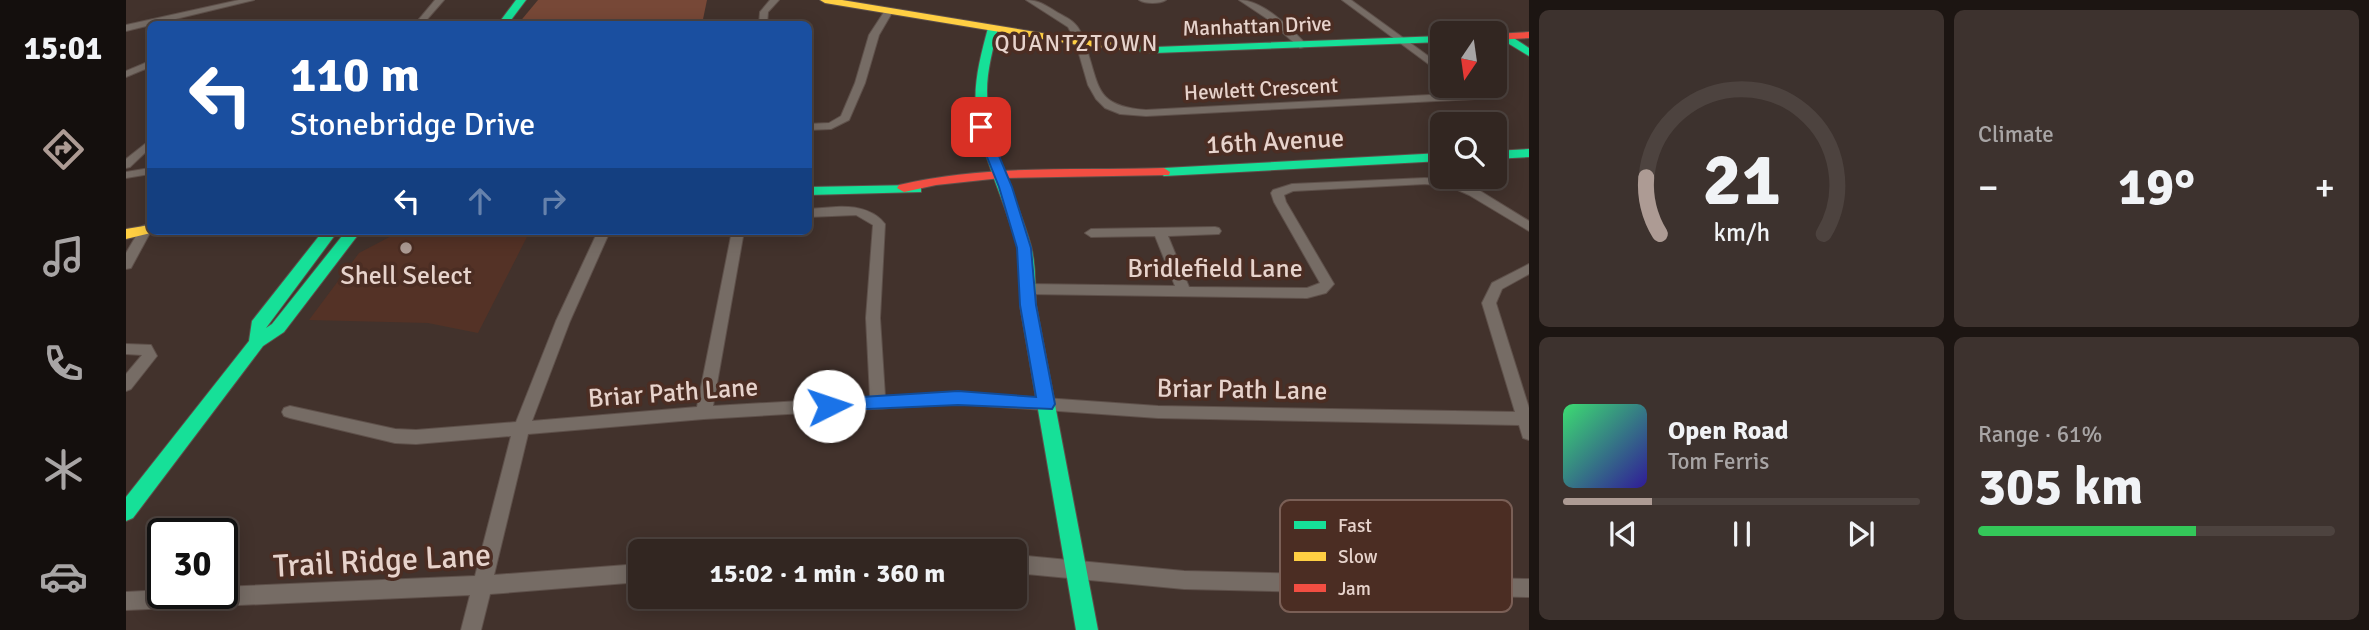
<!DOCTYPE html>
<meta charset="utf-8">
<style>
:root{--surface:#322621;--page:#3d322e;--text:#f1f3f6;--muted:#a8a5a5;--line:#4d433f;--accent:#ad9b94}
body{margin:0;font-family:Signika,sans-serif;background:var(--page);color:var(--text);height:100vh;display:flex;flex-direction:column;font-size:26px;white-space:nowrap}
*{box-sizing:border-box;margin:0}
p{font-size:23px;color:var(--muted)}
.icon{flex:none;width:38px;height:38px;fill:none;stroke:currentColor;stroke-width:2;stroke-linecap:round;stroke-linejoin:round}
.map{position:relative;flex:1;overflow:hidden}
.side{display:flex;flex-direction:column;gap:10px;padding:10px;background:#1c1512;width:840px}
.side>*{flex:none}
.hud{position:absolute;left:21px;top:21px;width:665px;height:214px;border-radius:10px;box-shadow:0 4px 18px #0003,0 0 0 2px var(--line);background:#1a4fa0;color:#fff;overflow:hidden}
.needle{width:46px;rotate:193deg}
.controls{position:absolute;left:1304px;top:21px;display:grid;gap:14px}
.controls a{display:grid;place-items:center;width:77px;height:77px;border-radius:10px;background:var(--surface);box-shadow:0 4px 18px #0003,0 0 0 2px var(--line);font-size:35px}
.speed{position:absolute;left:21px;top:518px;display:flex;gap:14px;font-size:35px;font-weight:700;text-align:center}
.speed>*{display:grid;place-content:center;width:91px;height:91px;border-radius:50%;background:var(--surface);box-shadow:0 4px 18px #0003,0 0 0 2px var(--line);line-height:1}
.speed .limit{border:4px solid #111;border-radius:10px;background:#fff;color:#111}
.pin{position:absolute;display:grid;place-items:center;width:60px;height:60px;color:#fff;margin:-30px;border-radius:14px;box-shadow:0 4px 10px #0006}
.me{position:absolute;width:77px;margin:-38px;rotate:86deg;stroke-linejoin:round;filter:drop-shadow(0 0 5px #0008)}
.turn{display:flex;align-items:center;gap:24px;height:147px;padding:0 28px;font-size:32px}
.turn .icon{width:91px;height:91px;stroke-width:2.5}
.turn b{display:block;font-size:49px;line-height:60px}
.lanes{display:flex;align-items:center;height:66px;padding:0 28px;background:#0003;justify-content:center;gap:35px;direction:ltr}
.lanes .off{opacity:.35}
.big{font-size:52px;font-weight:700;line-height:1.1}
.side .widget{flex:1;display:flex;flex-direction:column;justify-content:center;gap:10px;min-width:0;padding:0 24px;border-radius:10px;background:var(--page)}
.side .dial{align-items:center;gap:0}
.dial svg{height:182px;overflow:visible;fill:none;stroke:var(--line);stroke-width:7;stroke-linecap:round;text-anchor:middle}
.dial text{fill:var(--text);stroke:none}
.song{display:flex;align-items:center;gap:21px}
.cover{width:84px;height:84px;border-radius:10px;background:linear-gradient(135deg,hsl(140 70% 55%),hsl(250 70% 35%))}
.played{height:7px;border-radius:4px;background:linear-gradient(90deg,var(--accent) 25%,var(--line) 25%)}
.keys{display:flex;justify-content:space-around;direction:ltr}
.heat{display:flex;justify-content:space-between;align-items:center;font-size:38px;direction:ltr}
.charge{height:10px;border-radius:5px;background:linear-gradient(90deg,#34c759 61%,var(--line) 0)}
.side .tiles{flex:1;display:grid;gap:10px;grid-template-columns:repeat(2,1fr)}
.trip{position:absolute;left:502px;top:539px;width:399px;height:70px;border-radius:10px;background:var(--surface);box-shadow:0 4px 18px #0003,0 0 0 2px var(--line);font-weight:700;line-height:70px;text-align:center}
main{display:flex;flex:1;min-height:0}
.tabs{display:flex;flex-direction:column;width:126px;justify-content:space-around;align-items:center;background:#140f0d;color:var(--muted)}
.tabs .icon{width:49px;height:49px}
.tabs .active{color:var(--accent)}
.tabs b{font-size:32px;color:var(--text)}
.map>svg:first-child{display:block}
.built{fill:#543226}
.green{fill:#774837}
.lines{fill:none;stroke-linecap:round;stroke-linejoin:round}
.street-casing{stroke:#5e504a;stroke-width:2}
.fast-casing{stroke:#5e504a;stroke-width:2}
.slow-casing{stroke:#5e504a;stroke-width:2}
.jam-casing{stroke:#5e504a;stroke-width:2}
.street{fill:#766c65;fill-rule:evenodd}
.fast{fill:#16e098;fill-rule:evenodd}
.slow{fill:#ffcf43;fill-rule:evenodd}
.jam{fill:#f24e42;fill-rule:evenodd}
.route{fill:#1a73e8;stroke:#114b97;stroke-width:2}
.poi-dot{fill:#ad9b94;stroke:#4b2d23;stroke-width:2.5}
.labels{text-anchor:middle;stroke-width:7;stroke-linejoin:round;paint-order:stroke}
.far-street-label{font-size:21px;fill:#e7d3cc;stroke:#4b2d23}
.far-neighbourhood-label{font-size:23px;letter-spacing:2px;fill:#e7d3cc;stroke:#4b2d23}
.street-label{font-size:26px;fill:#e7d3cc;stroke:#4b2d23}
.poi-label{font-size:26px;fill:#e7d3cc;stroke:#4b2d23}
.near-street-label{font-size:32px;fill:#e7d3cc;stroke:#4b2d23}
.key{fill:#4b2d23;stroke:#7a5f56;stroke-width:2}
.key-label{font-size:19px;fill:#e7d3cc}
</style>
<main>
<nav class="tabs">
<b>15:01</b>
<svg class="icon active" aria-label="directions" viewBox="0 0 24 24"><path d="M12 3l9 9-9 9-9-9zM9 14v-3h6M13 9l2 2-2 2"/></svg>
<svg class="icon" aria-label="music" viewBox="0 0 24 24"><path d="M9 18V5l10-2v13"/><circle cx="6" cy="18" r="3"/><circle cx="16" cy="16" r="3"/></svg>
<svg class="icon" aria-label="phone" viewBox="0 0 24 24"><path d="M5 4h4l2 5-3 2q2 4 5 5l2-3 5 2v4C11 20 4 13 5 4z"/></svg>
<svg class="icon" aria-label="climate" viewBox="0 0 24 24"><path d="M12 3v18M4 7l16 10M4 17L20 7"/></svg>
<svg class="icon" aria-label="car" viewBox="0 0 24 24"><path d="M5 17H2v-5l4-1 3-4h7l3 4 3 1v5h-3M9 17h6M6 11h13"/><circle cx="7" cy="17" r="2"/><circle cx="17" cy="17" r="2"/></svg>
</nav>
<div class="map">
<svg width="1403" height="630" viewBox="0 0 1403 630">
<rect width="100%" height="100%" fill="#42322c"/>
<polygon class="built" points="275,231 404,231 352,333 302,323 183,320 233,253"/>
<polygon class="green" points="412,0 581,0 576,24 392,24"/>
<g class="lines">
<g class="street-casing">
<g id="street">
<polygon points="113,0 128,0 0,31 0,25"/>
<polygon points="309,0 318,0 297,24 289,24"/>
<polygon points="644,0 653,0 642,12 641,24 633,24 634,12"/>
<path d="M900,0C912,0 919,5 929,11C935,15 943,18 948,23C954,28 958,39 960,47C974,88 969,106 1020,110L1341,93L1334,86H1344L1354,96L1349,99L1020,116L994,114L979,108L970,99L962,85L949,40L942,27Z"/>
<path d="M1013,0H1040C1034,4 1019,4 1013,0Z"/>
<path d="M1113,0C1138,0 1165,29 1182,46L1174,48L1140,18Z"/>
<polygon points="1216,0 1225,0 1316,66 1316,74"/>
<polygon points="760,9 767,11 753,35 739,83 723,120 705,129 682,130 682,124 703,123 715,116 729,83 743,35"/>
<polygon points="24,61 24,67 0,77 0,71"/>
<polygon points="24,140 24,148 4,167 0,168 0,159"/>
<polygon points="24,168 24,174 0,178 0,172"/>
<polygon points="1299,178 1325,180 1351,189 1403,221 1403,231 1343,195 1323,186 1299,184 1167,191 1158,195 1160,202 1208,284 1200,293 1181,298 901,294 894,289 901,284 1049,286 1029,236 965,237 959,233 965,229 1089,227 1093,228 1095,231 1093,234 1042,236 1063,287 1181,288 1194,283 1148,202 1145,193 1147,190 1166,184"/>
<path d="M710,207C729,206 747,209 759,224L754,318L759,396L832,392L1032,406L1389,412L1356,303L1366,283L1403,264V274L1376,289L1370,303L1403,408V440L1397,438L1393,425L1032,418L832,404L578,419L402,434L368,575L514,564V582L364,594L355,630H335L344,595L0,610V592L37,590V593H96V587L349,576L385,436L290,444L269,443L164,418L158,416L156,412L158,408L164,406L269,429L290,430L390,422L430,321L472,231H484L444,321L406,421L571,407L606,231H618L587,406L744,397L740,318L747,225L730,215L682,217V209Z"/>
<polygon points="20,225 24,226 25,231 5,268 0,269 0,253 16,226"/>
<polygon points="0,344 25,345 31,356 5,389 0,391 0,374 16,355 0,354"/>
<polygon points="889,555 1058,571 1403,579 1403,597 1058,589 889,573"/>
</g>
</g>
<g class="fast-casing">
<g id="fast">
<polygon points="390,0 400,0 382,24 372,24"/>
<path d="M867,25L872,28C867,49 861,70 861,91C861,146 891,195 905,246C910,265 909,285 910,305L972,630H950L894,305C894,285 896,265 891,246C880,203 858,162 851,118C846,87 854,58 862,28Z"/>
<polygon points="1375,35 1383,35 1403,48 1403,56 1375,39"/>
<polygon points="1316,36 1316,42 1029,53 1002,50 997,47 1002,44 1029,47"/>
<polygon points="1403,149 1403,157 1368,159 1368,151"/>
<polygon points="1316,153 1316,161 1038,176 1032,172 1038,168"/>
<polygon points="790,185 795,186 795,192 682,195 682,187"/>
<polygon points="197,231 212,231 140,328 146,324 220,231 235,231 158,332 137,346 7,518 0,521 0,497 123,341 126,321"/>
</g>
</g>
<g class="slow-casing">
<g id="slow">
<polygon points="694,0 716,0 952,39 1002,44 1007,47 1002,50 952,45 699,3"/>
<polygon points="24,225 24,231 29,232 0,239 0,229"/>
</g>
</g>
<g class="jam-casing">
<g id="jam">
<polygon points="1403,32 1403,38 1368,40 1368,34"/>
<path d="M1038,168L1044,172L1043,175L875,178L810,185L778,192L771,188L773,185C861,164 949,171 1038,168Z"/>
</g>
</g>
<use href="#street" class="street"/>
<use href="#fast" class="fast"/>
<use href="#slow" class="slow"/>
<use href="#jam" class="jam"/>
</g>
<polygon class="route" points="855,123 861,127 886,187 905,248 910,305 929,404 926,409 832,405 696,411 694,406 703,399 832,391 910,397 894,305 891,248 873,187 849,127"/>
<circle class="poi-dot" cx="280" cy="248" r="7"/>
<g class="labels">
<g class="far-street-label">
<text transform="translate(1131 26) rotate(-2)" y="7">Manhattan Drive</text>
<text transform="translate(1135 89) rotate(-3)" y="7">Hewlett Crescent</text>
</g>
<g class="far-neighbourhood-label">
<text x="951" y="51">QUANTZTOWN</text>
</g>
<g class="street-label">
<text transform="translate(1149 141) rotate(-3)" y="9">16th Avenue</text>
<text x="1089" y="277">Bridlefield Lane</text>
<text transform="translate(1116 389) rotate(1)" y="9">Briar Path Lane</text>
<text transform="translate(547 392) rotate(-4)" y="9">Briar Path Lane</text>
</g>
<g class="poi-label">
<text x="280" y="284">Shell Select</text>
</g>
<g class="near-street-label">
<text transform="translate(256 560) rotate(-3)" y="11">Trail Ridge Lane</text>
</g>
</g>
<rect x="1154" y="500" width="232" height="112" rx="10" class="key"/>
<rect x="1168" y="521" width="32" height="8" fill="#16e098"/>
<rect x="1168" y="552" width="32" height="9" fill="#ffcf43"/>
<rect x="1168" y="584" width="32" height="8" fill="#f24e42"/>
<g class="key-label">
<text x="1212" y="532">Fast</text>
<text x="1212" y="563">Slow</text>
<text x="1212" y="595">Jam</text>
</g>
</svg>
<div class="controls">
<a><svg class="needle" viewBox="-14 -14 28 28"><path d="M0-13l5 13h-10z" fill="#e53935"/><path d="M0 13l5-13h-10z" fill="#a8a5a5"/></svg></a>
<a><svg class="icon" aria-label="search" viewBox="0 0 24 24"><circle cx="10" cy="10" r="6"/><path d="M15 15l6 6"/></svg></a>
</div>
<div class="speed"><div class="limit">30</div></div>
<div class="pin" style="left:855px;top:127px;background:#d93025"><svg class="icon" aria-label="arrive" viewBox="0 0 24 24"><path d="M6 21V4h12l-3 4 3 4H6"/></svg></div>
<svg class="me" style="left:703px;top:406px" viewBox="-20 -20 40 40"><circle r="19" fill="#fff"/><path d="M0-13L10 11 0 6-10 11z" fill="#1a73e8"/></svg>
<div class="trip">15:02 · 1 min · 360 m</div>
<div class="hud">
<div class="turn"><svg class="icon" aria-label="left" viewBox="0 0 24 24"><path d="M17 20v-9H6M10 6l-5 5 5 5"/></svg><div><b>110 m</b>Stonebridge Drive</div></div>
<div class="lanes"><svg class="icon" aria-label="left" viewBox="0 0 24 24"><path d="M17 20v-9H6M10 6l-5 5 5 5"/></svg><svg class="icon off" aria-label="ahead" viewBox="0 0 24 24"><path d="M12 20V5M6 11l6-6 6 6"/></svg><svg class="icon off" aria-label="right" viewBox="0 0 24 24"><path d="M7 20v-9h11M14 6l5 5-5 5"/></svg></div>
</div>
</div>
<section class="side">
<div class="tiles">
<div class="widget dial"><svg viewBox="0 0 100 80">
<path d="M14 69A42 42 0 1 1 86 69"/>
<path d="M14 69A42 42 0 0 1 8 44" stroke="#ad9b94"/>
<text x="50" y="56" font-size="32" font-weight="700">21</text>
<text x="50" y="72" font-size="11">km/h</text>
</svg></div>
<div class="widget"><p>Climate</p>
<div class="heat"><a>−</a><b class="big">19°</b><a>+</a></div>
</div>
<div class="widget">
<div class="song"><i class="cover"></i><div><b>Open Road</b><p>Tom Ferris</p></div></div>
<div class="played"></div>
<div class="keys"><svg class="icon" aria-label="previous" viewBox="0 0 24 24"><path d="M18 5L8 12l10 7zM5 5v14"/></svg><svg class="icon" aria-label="pause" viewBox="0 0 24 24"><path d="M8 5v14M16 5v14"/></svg><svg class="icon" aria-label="next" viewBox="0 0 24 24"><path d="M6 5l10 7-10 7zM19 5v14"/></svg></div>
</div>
<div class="widget"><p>Range · 61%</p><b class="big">305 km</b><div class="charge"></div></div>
</div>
</section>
</main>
